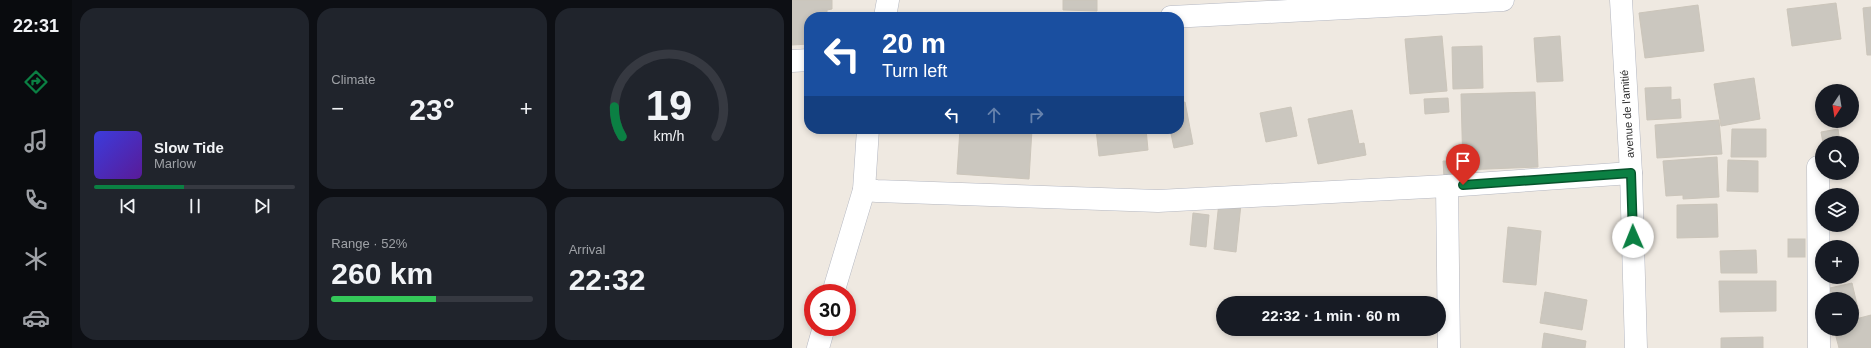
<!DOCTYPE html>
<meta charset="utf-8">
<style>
:root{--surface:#171b24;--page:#20242c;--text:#f1f3f6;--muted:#9ea1a6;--line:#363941;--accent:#0b8043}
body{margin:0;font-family:Helvetica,sans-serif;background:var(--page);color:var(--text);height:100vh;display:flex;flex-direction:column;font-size:15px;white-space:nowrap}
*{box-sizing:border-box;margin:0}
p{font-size:13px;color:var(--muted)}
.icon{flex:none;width:22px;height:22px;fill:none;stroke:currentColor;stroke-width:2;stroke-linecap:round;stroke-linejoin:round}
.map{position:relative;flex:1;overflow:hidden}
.side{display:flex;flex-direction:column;gap:8px;padding:8px;background:#0d0f14;width:720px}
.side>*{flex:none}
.guide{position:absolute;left:12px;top:12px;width:380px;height:122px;border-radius:16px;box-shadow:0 2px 6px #0003;background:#1a4fa0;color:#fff;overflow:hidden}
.needle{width:26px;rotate:192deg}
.controls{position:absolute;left:1023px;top:84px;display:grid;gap:8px}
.controls a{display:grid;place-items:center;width:44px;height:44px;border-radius:50%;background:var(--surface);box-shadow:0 2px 6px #0003;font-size:20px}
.speed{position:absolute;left:12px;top:284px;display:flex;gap:8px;font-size:20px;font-weight:700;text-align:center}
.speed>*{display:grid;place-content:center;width:52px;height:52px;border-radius:50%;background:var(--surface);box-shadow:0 2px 6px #0003;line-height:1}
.speed .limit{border:6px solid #d22;background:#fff;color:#111}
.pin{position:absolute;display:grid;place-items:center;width:34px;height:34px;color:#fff;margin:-41px -17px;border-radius:50% 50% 50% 0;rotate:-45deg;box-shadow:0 0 4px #0007}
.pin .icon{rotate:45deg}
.me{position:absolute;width:44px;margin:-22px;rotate:359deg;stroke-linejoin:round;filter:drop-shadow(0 0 3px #0008)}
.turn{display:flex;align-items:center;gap:14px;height:84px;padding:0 12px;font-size:18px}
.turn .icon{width:52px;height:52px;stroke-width:2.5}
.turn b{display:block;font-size:28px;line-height:34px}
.lanes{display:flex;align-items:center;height:38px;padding:0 12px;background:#0003;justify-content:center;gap:20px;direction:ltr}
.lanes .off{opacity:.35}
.big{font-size:30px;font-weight:700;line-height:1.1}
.side .card{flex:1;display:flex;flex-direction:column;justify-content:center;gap:6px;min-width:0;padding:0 14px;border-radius:16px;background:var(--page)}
.side .dial{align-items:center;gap:0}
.dial svg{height:104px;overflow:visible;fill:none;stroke:var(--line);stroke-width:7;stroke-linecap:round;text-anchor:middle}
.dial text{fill:var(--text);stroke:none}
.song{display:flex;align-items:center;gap:12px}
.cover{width:48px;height:48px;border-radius:6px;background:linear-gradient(135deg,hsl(240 70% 55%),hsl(270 70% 35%))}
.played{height:4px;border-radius:2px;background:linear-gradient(90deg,var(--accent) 45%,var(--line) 45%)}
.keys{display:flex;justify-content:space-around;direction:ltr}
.heat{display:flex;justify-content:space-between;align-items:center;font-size:22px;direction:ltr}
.charge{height:6px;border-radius:3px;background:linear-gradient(90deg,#34c759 52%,var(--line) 0)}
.side .tiles{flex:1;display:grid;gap:8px;grid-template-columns:repeat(3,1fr)}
.card:first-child{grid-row:span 2}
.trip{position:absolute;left:424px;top:296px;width:230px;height:40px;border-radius:20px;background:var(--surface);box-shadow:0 2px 6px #0003;font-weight:700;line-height:40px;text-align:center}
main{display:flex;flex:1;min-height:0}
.tabs{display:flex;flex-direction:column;width:72px;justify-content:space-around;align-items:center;background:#090b0e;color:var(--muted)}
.tabs .icon{width:28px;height:28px}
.tabs .selected{color:var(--accent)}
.tabs b{font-size:18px;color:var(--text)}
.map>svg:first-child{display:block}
.building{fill:#cbc7bf;stroke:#cbc5ba}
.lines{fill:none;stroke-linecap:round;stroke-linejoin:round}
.minor-casing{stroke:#b4b7c1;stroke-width:23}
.minor{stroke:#fff;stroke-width:22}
.route-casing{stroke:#07532c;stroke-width:10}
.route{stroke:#0b8043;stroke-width:7}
.labels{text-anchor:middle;stroke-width:3;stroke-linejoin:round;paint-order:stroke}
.street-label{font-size:11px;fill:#2e2e2e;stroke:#fff}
</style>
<main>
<nav class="tabs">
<b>22:31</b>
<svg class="icon selected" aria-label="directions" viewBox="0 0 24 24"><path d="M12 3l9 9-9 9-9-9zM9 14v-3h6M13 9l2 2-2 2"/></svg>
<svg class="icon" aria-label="music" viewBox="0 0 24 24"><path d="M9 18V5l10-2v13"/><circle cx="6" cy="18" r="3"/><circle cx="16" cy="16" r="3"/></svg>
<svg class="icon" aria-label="phone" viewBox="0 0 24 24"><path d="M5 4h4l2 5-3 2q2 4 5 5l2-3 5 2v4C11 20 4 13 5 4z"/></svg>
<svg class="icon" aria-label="climate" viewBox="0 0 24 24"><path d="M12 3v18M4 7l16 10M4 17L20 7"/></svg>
<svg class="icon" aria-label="car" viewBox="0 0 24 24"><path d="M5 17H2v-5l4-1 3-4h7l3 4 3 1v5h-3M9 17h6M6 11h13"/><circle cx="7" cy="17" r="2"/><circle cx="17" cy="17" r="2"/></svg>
</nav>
<section class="side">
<div class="tiles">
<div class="card">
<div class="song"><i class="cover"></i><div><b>Slow Tide</b><p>Marlow</p></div></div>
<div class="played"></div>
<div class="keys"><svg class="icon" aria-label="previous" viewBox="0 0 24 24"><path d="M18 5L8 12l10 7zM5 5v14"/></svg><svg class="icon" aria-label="pause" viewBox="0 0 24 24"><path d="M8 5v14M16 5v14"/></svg><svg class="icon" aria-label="next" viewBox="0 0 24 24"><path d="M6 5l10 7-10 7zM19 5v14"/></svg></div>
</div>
<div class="card"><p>Climate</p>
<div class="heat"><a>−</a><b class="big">23°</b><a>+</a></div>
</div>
<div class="card dial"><svg viewBox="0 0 100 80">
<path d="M14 69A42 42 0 1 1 86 69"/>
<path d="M14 69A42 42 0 0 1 8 46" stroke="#0b8043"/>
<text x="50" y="56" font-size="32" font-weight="700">19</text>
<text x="50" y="72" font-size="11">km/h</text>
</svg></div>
<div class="card"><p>Range · 52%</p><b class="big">260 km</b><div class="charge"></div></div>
<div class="card"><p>Arrival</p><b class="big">22:32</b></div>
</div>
</section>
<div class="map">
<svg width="1079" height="348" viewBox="0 0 1079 348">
<rect width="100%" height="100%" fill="#efe9e1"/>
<g class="building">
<polygon points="0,0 40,0 40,9 35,10 35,17 17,17 17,44 0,45"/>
<polygon points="271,0 305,0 305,11 271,10"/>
<polygon points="1044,3 1049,39 1000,46 995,9"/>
<polygon points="906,5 912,51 853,58 847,13"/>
<polygon points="1079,7 1079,55 1075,55 1071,8"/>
<polygon points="43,13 73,16 73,17 43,17"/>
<polygon points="650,36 655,91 618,94 613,39"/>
<polygon points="768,36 771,81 745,82 742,38"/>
<polygon points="690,46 691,88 661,89 660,47"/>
<polygon points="962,78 968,119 929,126 922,84"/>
<polygon points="879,87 879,100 888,99 889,118 855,120 853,88"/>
<polygon points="743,92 746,167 671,170 669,94"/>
<polygon points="656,98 657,112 633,114 632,99"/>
<polygon points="393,102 401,144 382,148 378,129 387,129 387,103"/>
<polygon points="499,107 505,136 474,142 468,113"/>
<polygon points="560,110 567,144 572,143 574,155 526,164 516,119"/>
<polygon points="927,120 930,154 865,158 863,125"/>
<polygon points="168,129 240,129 237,179 165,174"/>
<polygon points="304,129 354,129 356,150 307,156"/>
<polygon points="940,129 974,129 974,157 939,157"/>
<polygon points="1046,129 1048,143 1031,143 1029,132"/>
<polygon points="925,157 927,197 891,199 891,195 874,196 871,161"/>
<polygon points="936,160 966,161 966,192 935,191"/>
<polygon points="651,161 669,161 670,176 652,177"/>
<polygon points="427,202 449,204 444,252 422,249"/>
<polygon points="925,204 926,237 885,238 885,205"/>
<polygon points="401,213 417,215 414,247 398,245"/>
<polygon points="716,227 749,231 744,285 711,282"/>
<rect x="996" y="239" width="17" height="18"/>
<polygon points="964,250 965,273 929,273 928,251"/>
<polygon points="927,281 984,281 984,311 928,312"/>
<polygon points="1060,283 1067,313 1060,314 1060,299 1040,299 1038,288"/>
<polygon points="753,292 795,300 790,330 748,323"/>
<polygon points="1079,315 1079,348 1047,348 1042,329 1060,329 1060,320"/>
<polygon points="752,333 794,341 793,348 750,348"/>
<polygon points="971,337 971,348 929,348 929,338"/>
</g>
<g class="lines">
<g class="minor-casing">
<g id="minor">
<polyline points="829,0 839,173 844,348"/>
<polyline points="93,17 96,0"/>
<polyline points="379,17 711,0"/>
<polyline points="0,61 17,60"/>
<polyline points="1026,167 1027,348"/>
<polyline points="655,186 657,348"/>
<polyline points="72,190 85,191 366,201 655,186 839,173"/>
<polyline points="41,293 72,190 76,129"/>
<polyline points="26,348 32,327"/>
</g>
</g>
<use href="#minor" class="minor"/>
</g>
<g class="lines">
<g class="route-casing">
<polyline id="route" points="671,185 839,173 841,237"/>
</g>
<use href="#route" class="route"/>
</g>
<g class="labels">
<g class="street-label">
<text transform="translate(835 114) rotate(-94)" y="4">avenue de l'amitié</text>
</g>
</g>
</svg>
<div class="controls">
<a><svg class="needle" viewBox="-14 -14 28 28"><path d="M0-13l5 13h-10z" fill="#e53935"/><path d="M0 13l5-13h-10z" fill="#9ea1a6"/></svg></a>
<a><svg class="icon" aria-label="search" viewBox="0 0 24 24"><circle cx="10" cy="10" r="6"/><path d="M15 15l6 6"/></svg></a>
<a><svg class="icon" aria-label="layers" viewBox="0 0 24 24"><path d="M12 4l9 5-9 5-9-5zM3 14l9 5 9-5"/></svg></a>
<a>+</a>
<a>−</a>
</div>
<div class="speed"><div class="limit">30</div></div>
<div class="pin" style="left:671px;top:185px;background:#d93025"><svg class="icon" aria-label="arrive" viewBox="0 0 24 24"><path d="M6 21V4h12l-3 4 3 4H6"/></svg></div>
<svg class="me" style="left:841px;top:237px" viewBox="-20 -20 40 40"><circle r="19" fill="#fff"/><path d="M0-13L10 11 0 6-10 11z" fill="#0b8043"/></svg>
<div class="trip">22:32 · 1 min · 60 m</div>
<div class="guide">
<div class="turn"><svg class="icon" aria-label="left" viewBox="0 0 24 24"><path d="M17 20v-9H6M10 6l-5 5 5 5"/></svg><div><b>20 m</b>Turn left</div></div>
<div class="lanes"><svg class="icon" aria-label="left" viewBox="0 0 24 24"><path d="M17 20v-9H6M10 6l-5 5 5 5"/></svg><svg class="icon off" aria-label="ahead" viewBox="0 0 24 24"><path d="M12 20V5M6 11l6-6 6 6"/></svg><svg class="icon off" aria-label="right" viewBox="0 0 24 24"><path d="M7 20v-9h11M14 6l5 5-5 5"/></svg></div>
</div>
</div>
</main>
